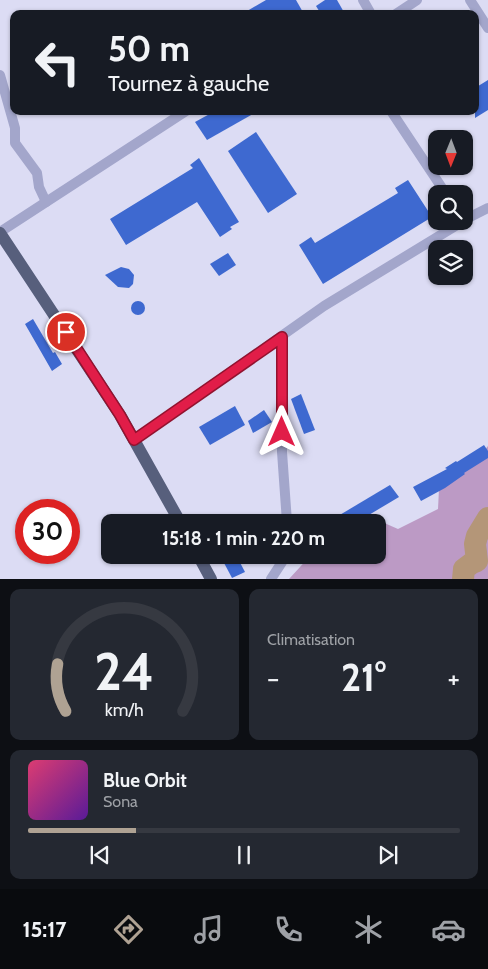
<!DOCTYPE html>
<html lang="fr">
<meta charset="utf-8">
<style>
:root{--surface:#171b24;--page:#242831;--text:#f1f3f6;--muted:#9ea1a6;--line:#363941;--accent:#afa293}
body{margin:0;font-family:Cabin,sans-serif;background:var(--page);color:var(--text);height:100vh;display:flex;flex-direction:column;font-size:19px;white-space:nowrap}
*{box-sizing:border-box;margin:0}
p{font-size:16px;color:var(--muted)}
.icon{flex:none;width:28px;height:28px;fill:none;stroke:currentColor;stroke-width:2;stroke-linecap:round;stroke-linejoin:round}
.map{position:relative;height:579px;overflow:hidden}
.drawer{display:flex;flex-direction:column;gap:10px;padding:10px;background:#0d0f14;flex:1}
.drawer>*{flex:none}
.hud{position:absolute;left:10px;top:10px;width:469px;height:105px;border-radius:10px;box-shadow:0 1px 4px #0004;background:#171b24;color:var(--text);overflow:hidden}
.needle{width:32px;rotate:181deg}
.tools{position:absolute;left:428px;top:130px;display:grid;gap:10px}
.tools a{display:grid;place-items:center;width:45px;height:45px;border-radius:10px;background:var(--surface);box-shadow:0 1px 4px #0004;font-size:25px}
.speed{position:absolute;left:15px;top:499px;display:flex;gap:10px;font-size:25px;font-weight:700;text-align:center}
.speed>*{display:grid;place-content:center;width:65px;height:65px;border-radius:50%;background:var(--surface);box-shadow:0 1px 4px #0004;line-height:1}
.speed .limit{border:8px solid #d22;background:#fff;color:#111}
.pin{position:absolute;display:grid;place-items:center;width:42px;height:42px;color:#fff;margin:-21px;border:2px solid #fff;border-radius:50%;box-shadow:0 1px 5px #0007}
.me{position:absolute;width:55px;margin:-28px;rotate:0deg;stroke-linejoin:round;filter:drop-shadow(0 0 4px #0008)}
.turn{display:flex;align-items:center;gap:18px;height:105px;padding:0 15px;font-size:22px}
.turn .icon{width:65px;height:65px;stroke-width:2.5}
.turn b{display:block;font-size:35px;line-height:42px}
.big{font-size:38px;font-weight:700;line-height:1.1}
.drawer .tile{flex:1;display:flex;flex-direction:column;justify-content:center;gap:8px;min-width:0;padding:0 18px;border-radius:10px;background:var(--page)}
.drawer .dial{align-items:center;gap:0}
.dial svg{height:130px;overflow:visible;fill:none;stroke:var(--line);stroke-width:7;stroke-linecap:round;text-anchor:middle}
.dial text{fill:var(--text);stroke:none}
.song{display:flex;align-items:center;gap:15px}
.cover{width:60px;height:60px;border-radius:8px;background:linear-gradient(135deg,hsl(340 70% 55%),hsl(270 70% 35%))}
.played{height:5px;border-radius:2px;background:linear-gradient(90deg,var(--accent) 25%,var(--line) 25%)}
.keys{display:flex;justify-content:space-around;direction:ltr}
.heat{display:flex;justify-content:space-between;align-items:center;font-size:28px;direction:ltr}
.drawer .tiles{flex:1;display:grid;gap:10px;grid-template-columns:1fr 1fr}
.tile:last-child{grid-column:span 2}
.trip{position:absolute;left:101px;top:514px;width:285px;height:50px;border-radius:10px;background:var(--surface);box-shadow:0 1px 4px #0004;font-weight:700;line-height:50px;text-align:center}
.menu{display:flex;height:80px;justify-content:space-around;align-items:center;background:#090b0e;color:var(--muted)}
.menu .icon{width:35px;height:35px}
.menu .active{color:var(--accent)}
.menu b{font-size:22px;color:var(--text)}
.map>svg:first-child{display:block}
.green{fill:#bc9ac5}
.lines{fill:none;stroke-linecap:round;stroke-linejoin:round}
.river{stroke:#b49678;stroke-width:22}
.building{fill:#3e69d0}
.minor{stroke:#a3a6cb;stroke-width:10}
.primary{stroke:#575f7c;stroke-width:12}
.route-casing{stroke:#92132f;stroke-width:12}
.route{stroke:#e11d48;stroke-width:9}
</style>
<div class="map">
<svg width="488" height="579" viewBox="0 0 488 579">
<rect width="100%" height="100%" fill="#dcdcf4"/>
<polygon class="green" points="488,446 488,579 289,579 311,555 378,555 378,524 382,522 398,529 438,509 439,489 470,467"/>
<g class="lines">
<polyline class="river" points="463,579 464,569 472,563 477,561 475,544 477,536 488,518"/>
</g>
<g class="building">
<polygon points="266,0 296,0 304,14 242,14"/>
<polygon points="325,0 337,0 345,14 321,14 316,6"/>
<polygon points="488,80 488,110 475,118 475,88"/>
<polygon points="215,111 258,111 207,140 195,122"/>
<polygon points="256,132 297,194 268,213 228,151"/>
<polygon points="199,158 239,222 230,227 232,229 220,237 197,202 126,245 110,219 193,168 190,165"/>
<polygon points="408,180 432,217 323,284 299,245 311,237 315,243 398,193 395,188"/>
<polygon points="228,253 236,265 219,276 210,264"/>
<polygon points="121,267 129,269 134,275 133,284 129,288 118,287 105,275"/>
<circle cx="138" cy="308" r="7"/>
<polygon points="33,319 53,353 55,352 62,364 52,371 25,324"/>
<polygon points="301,394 315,430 304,434 291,399"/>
<polygon points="235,406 245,425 210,445 199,427"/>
<polygon points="264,410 272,422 253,433 248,421"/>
<polygon points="484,445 488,451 488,458 464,473 465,474 445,488 421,501 413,487 447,469 445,468 456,461 457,462"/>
<polygon points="390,485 399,497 357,522 328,522"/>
<polygon points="236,555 245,572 232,578 223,561"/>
</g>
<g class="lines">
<g class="minor">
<polyline points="363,0 371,14"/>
<polyline points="470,0 488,28"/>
<polyline points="396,14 417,0"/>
<polyline points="0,75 15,128 15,143 37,173 39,187 46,202"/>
<polyline points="391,111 446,194"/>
<polyline points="462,221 488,208"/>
<polyline points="0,232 186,111"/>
<polyline points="282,337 282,452 287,522"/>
<polyline points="134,440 324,306 462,222"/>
<polyline points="271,579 284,559 285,555"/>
</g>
<g class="primary">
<polyline points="0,233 120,415 180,522"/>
<polyline points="198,555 211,579"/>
</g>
</g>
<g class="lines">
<g class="route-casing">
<polyline id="route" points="66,332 120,415 134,440 282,337 282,432"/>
</g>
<use href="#route" class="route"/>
</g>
</svg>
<div class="tools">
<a><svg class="needle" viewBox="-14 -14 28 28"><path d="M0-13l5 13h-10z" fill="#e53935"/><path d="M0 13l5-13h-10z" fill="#9ea1a6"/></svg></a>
<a><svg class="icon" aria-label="search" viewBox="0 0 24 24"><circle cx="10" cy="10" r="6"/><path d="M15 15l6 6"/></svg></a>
<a><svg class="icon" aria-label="layers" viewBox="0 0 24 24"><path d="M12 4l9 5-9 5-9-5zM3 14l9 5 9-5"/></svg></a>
</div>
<div class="speed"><div class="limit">30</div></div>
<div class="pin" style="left:66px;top:332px;background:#d93025"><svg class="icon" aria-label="arrive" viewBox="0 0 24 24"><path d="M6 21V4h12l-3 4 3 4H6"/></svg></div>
<svg class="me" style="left:282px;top:432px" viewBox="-20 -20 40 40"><path d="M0-17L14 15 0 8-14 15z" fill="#e11d48" stroke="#fff" stroke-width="4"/></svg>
<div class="trip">15:18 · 1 min · 220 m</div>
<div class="hud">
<div class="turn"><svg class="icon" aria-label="left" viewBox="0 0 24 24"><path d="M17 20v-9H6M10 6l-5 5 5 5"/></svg><div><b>50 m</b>Tournez à gauche</div></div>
</div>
</div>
<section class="drawer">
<div class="tiles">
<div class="tile dial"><svg viewBox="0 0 100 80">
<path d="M14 69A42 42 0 1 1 86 69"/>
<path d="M14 69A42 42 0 0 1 9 40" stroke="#afa293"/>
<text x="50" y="56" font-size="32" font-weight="700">24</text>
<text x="50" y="72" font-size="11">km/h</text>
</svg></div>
<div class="tile"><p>Climatisation</p>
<div class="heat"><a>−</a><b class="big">21°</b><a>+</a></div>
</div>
<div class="tile">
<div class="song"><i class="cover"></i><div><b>Blue Orbit</b><p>Sona</p></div></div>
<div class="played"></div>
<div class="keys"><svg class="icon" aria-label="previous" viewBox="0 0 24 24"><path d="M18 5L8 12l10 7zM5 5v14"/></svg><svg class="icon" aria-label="pause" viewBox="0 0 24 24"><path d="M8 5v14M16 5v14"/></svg><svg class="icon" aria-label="next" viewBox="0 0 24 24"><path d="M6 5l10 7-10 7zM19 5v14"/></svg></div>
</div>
</div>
</section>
<nav class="menu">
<b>15:17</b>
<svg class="icon active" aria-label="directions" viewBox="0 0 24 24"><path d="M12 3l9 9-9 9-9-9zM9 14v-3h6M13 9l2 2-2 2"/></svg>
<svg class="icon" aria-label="music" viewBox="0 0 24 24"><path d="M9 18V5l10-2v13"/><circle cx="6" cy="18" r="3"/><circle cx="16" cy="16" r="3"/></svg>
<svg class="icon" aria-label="phone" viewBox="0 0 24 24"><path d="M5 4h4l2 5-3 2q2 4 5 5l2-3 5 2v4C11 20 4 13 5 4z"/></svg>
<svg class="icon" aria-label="climate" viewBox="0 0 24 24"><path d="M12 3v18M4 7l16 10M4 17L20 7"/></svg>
<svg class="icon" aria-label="car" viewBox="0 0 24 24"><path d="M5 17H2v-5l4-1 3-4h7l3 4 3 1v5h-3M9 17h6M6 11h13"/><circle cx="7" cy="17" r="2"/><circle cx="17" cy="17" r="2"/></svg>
</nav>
